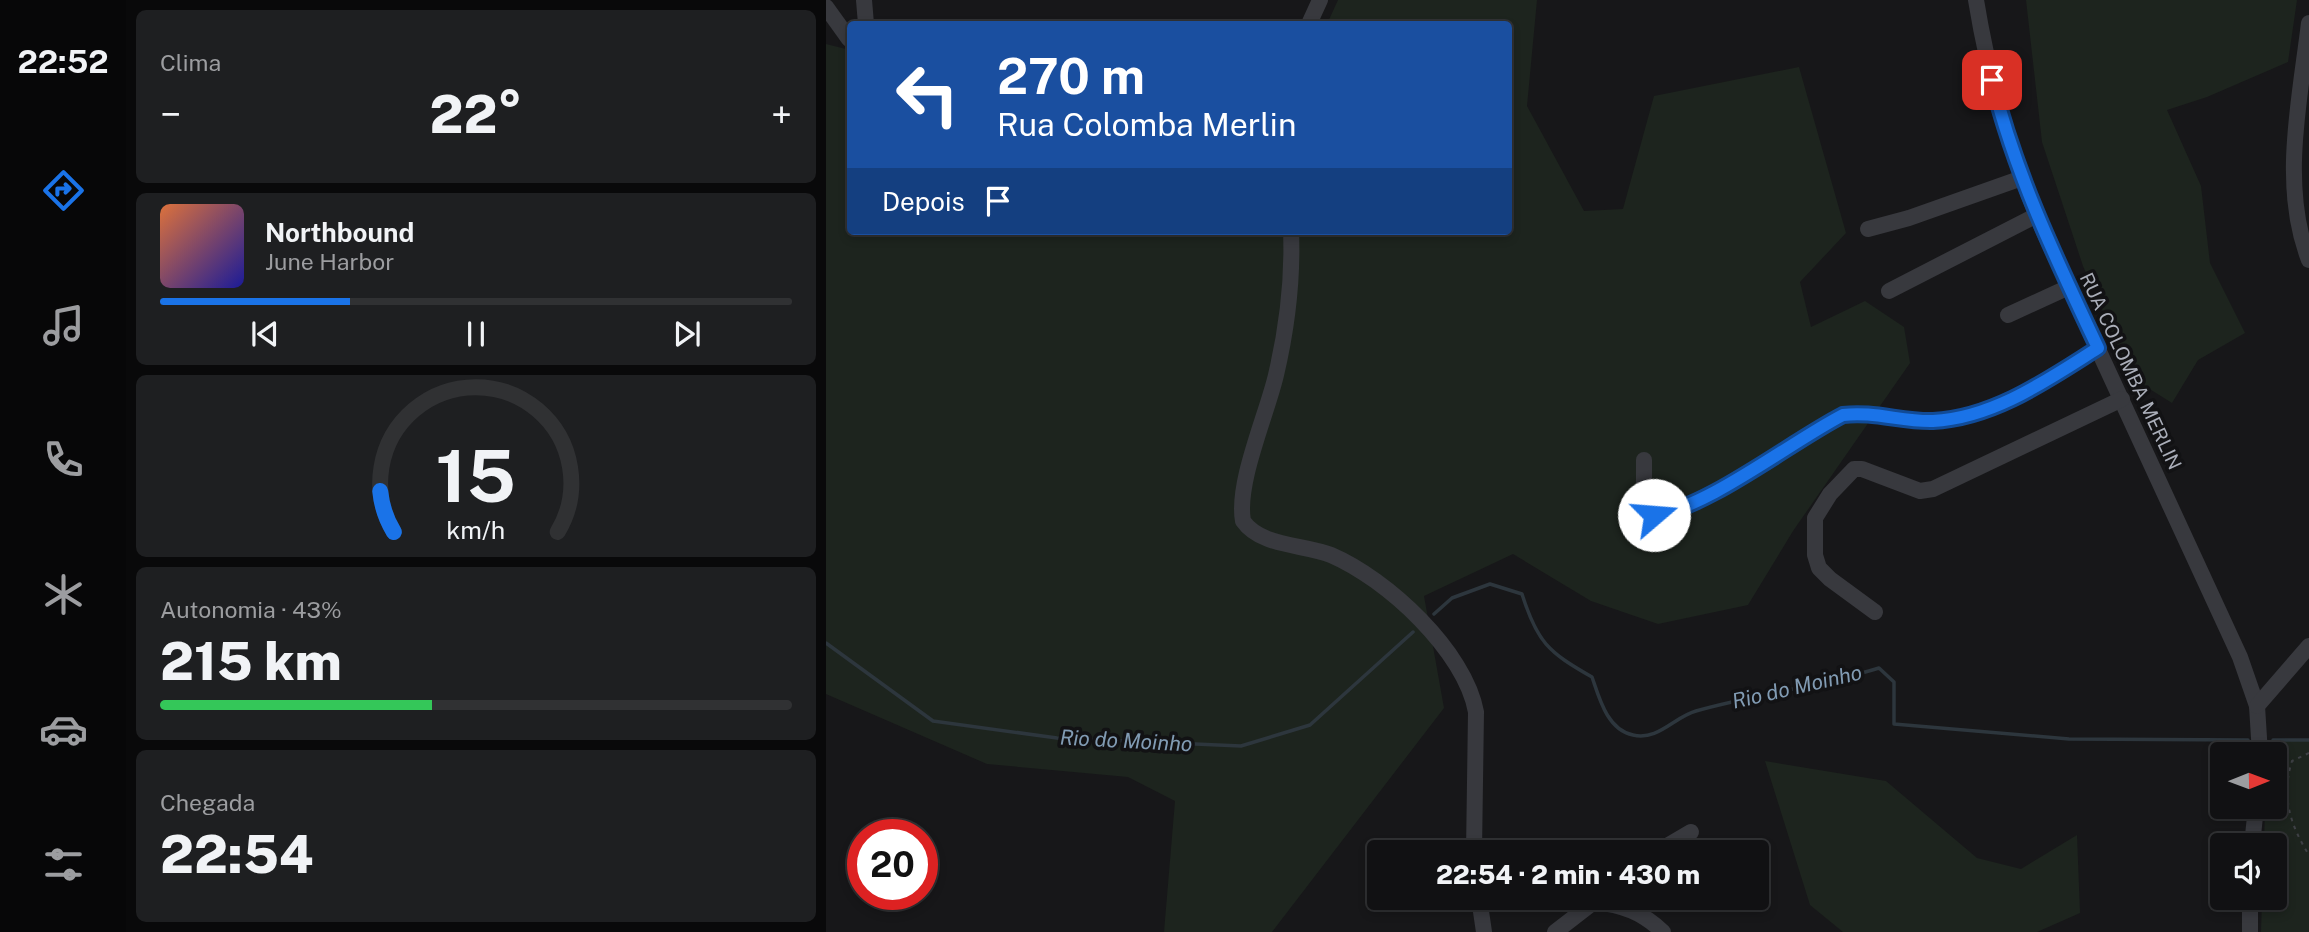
<!DOCTYPE html>
<html lang="pt">
<meta charset="utf-8">
<style>
:root{--surface:#111113;--page:#1e1f21;--text:#f1f3f6;--muted:#9c9da0;--line:#303133;--accent:#1a73e8}
body{margin:0;font-family:"Public Sans",sans-serif;background:var(--page);color:var(--text);height:100vh;display:flex;flex-direction:column;font-size:26px;white-space:nowrap}
*{box-sizing:border-box;margin:0}
p{font-size:23px;color:var(--muted)}
.icon{flex:none;width:38px;height:38px;fill:none;stroke:currentColor;stroke-width:2;stroke-linecap:round;stroke-linejoin:round}
.map{position:relative;flex:1;overflow:hidden}
.sheet{display:flex;flex-direction:column;gap:10px;padding:10px;background:#09090a;width:700px}
.sheet>*{flex:none}
.guide{position:absolute;left:21px;top:21px;width:665px;height:214px;border-radius:7px;box-shadow:0 4px 10px #0003,0 0 0 2px var(--line);background:#1a4fa0;color:#fff;overflow:hidden}
.needle{width:46px;rotate:89deg}
.controls{position:absolute;left:1384px;top:742px;display:grid;gap:14px}
.controls a{display:grid;place-items:center;width:77px;height:77px;border-radius:7px;background:var(--surface);box-shadow:0 4px 10px #0003,0 0 0 2px var(--line);font-size:35px}
.speed{position:absolute;left:21px;top:819px;display:flex;gap:14px;font-size:35px;font-weight:700;text-align:center}
.speed>*{display:grid;place-content:center;width:91px;height:91px;border-radius:50%;background:var(--surface);box-shadow:0 4px 10px #0003,0 0 0 2px var(--line);line-height:1}
.speed .limit{border:10px solid #d22;background:#fff;color:#111}
.pin{position:absolute;display:grid;place-items:center;width:60px;height:60px;color:#fff;margin:-30px;border-radius:14px;box-shadow:0 4px 10px #0006}
.me{position:absolute;width:77px;margin:-38px;rotate:72deg;stroke-linejoin:round;filter:drop-shadow(0 0 5px #0008)}
.turn{display:flex;align-items:center;gap:24px;height:147px;padding:0 35px;font-size:32px}
.turn .icon{width:91px;height:91px;stroke-width:2.5}
.turn b{display:block;font-size:49px;line-height:60px}
.then{display:flex;align-items:center;height:66px;padding:0 35px;background:#0003;gap:14px;font-size:26px}
.big{font-size:52px;font-weight:800;line-height:1.1}
.sheet .widget{flex:1;display:flex;flex-direction:column;justify-content:center;gap:10px;min-width:0;padding:0 24px;border-radius:10px;background:var(--page)}
.sheet .dial{align-items:center;gap:0}
.dial svg{height:182px;overflow:visible;fill:none;stroke:var(--line);stroke-width:7;stroke-linecap:round;text-anchor:middle}
.dial text{fill:var(--text);stroke:none}
.song{display:flex;align-items:center;gap:21px}
.cover{width:84px;height:84px;border-radius:10px;background:linear-gradient(135deg,hsl(20 70% 55%),hsl(240 70% 35%))}
.played{height:7px;border-radius:4px;background:linear-gradient(90deg,var(--accent) 30%,var(--line) 30%)}
.keys{display:flex;justify-content:space-around;direction:ltr}
.heat{display:flex;justify-content:space-between;align-items:center;font-size:38px;direction:ltr}
.charge{height:10px;border-radius:5px;background:linear-gradient(90deg,#34c759 43%,var(--line) 0)}
.trip{position:absolute;left:541px;top:840px;width:402px;height:70px;border-radius:7px;background:var(--surface);box-shadow:0 4px 10px #0003,0 0 0 2px var(--line);font-weight:800;line-height:70px;text-align:center}
main{display:flex;flex:1;min-height:0}
.tabs{display:flex;flex-direction:column;width:126px;justify-content:space-around;align-items:center;background:#070708;color:var(--muted)}
.tabs .icon{width:49px;height:49px}
.tabs .active{color:var(--accent)}
.tabs b{font-size:32px;color:var(--text)}
.map>svg:first-child{display:block}
.green{fill:#1d241e}
.lines{fill:none;stroke-linecap:round;stroke-linejoin:round}
.stream{stroke:#2d363d;stroke-width:3.5}
.path{stroke:#3e4045;stroke-width:2;stroke-dasharray:3.5 5;stroke-linecap:butt}
.minor{stroke:#38393e;stroke-width:16}
.route-casing{stroke:#114b97;stroke-width:18}
.route{stroke:#1a73e8;stroke-width:12}
.labels{text-anchor:middle;stroke-width:7;stroke-linejoin:round;paint-order:stroke}
.street-label{font-size:19px;fill:#aaaeb9;stroke:#121214}
.water-label{font-size:21px;font-style:italic;fill:#819bb3;stroke:#121214}
</style>
<main>
<nav class="tabs">
<b>22:52</b>
<svg class="icon active" aria-label="directions" viewBox="0 0 24 24"><path d="M12 3l9 9-9 9-9-9zM9 14v-3h6M13 9l2 2-2 2"/></svg>
<svg class="icon" aria-label="music" viewBox="0 0 24 24"><path d="M9 18V5l10-2v13"/><circle cx="6" cy="18" r="3"/><circle cx="16" cy="16" r="3"/></svg>
<svg class="icon" aria-label="phone" viewBox="0 0 24 24"><path d="M5 4h4l2 5-3 2q2 4 5 5l2-3 5 2v4C11 20 4 13 5 4z"/></svg>
<svg class="icon" aria-label="climate" viewBox="0 0 24 24"><path d="M12 3v18M4 7l16 10M4 17L20 7"/></svg>
<svg class="icon" aria-label="car" viewBox="0 0 24 24"><path d="M5 17H2v-5l4-1 3-4h7l3 4 3 1v5h-3M9 17h6M6 11h13"/><circle cx="7" cy="17" r="2"/><circle cx="17" cy="17" r="2"/></svg>
<svg class="icon" aria-label="filters" viewBox="0 0 24 24"><path d="M4 7h16M4 17h16"/><circle cx="9" cy="7" r="2"/><circle cx="15" cy="17" r="2"/></svg>
</nav>
<section class="sheet">
<div class="widget"><p>Clima</p>
<div class="heat"><a>−</a><b class="big">22°</b><a>+</a></div>
</div>
<div class="widget">
<div class="song"><i class="cover"></i><div><b>Northbound</b><p>June Harbor</p></div></div>
<div class="played"></div>
<div class="keys"><svg class="icon" aria-label="previous" viewBox="0 0 24 24"><path d="M18 5L8 12l10 7zM5 5v14"/></svg><svg class="icon" aria-label="pause" viewBox="0 0 24 24"><path d="M8 5v14M16 5v14"/></svg><svg class="icon" aria-label="next" viewBox="0 0 24 24"><path d="M6 5l10 7-10 7zM19 5v14"/></svg></div>
</div>
<div class="widget dial"><svg viewBox="0 0 100 80">
<path d="M14 69A42 42 0 1 1 86 69"/>
<path d="M14 69A42 42 0 0 1 8 51" stroke="#1a73e8"/>
<text x="50" y="56" font-size="32" font-weight="700">15</text>
<text x="50" y="72" font-size="11">km/h</text>
</svg></div>
<div class="widget"><p>Autonomia · 43%</p><b class="big">215 km</b><div class="charge"></div></div>
<div class="widget"><p>Chegada</p><b class="big">22:54</b></div>
</section>
<div class="map">
<svg width="1483" height="932" viewBox="0 0 1483 932">
<rect width="100%" height="100%" fill="#171719"/>
<g class="green">
<polygon points="512,0 711,0 701,106 758,211 797,209 828,96 973,67 1020,233 974,282 985,327 1039,301 1078,327 1084,363 967,531 922,605 832,624 765,601 687,554 598,596 618,708 446,932 338,932 349,801 302,777 161,764 0,694 0,44 24,50 24,231 682,231 682,24 501,24"/>
<polygon points="1200,0 1471,0 1462,62 1381,97 1341,110 1375,186 1384,263 1419,333 1372,360 1346,403 1306,378 1257,266 1216,142"/>
<polygon points="1447,740 1483,740 1483,932 1435,932 1436,898 1449,898 1449,845 1438,845 1439,807 1449,807"/>
<polygon points="939,761 1060,781 1151,858 1195,869 1251,835 1254,913 1211,932 1017,932 984,905"/>
</g>
<g class="lines">
<g class="stream">
<path d="M608,614L626,598L664,584L696,594C711,642 722,652 766,677C773,697 781,730 807,735C832,741 848,717 870,711C930,694 992,687 1053,668L1068,682V724L1243,739L1422,740"/>
<polyline points="0,643 107,721 231,738 415,746 484,725 587,632"/>
<polyline points="1447,740 1483,740"/>
</g>
<path class="path" d="M1483,753L1466,761C1455,796 1464,825 1483,855"/>
<g class="minor">
<polyline points="38,0 40,24"/>
<path d="M1150,0C1163,80 1185,156 1217,230L1414,657L1431,706L1434,754"/>
<polyline points="0,7 23,39"/>
<path d="M1483,23C1474,99 1454,186 1483,260"/>
<polyline points="483,24 494,0"/>
<polyline points="1042,229 1083,218 1196,178"/>
<path d="M465,231C467,279 461,328 450,375C441,414 410,483 417,521C435,547 478,544 505,555C561,579 639,651 650,712L648,852"/>
<polyline points="1063,291 1211,215"/>
<polyline points="1182,315 1243,287"/>
<path d="M818,460V506L828,515C881,509 965,441 1017,415C1047,411 1077,422 1107,421C1168,418 1223,379 1272,348"/>
<polyline points="1049,612 1004,579 993,568 989,555 989,518 1004,494 1028,469 1036,469 1094,491 1107,489 1296,399"/>
<polyline points="1431,706 1483,646"/>
<polyline points="1426,845 1430,807"/>
<polyline points="831,852 865,832"/>
<polyline points="653,898 658,932"/>
<polyline points="1424,898 1424,932"/>
<path d="M768,902C797,905 816,912 837,932"/>
<polyline points="729,932 773,898"/>
</g>
</g>
<g class="lines">
<g class="route-casing">
<path id="route" d="M828,515C880,509 966,441 1017,415C1047,411 1077,422 1107,421C1168,418 1223,379 1272,348C1231,261 1189,174 1166,80"/>
</g>
<use href="#route" class="route"/>
</g>
<g class="labels">
<g class="street-label">
<text transform="translate(1305 371) rotate(65)" y="7">RUA COLOMBA MERLIN</text>
</g>
<g class="water-label">
<text transform="translate(971 687) rotate(-13)" y="7">Rio do Moinho</text>
<text transform="translate(300 741) rotate(3)" y="7">Rio do Moinho</text>
</g>
</g>
</svg>
<div class="controls">
<a><svg class="needle" viewBox="-14 -14 28 28"><path d="M0-13l5 13h-10z" fill="#e53935"/><path d="M0 13l5-13h-10z" fill="#9c9da0"/></svg></a>
<a><svg class="icon" aria-label="sound" viewBox="0 0 24 24"><path d="M4 9h4l5-4v14l-5-4H4zM17 9q2 3 0 6"/></svg></a>
</div>
<div class="speed"><div class="limit">20</div></div>
<div class="pin" style="left:1166px;top:80px;background:#d93025"><svg class="icon" aria-label="arrive" viewBox="0 0 24 24"><path d="M6 21V4h12l-3 4 3 4H6"/></svg></div>
<svg class="me" style="left:828px;top:515px" viewBox="-20 -20 40 40"><circle r="19" fill="#fff"/><path d="M0-13L10 11 0 6-10 11z" fill="#1a73e8"/></svg>
<div class="trip">22:54 · 2 min · 430 m</div>
<div class="guide">
<div class="turn"><svg class="icon" aria-label="left" viewBox="0 0 24 24"><path d="M17 20v-9H6M10 6l-5 5 5 5"/></svg><div><b>270 m</b>Rua Colomba Merlin</div></div>
<div class="then">Depois<svg class="icon" aria-label="arrive" viewBox="0 0 24 24"><path d="M6 21V4h12l-3 4 3 4H6"/></svg></div>
</div>
</div>
</main>
